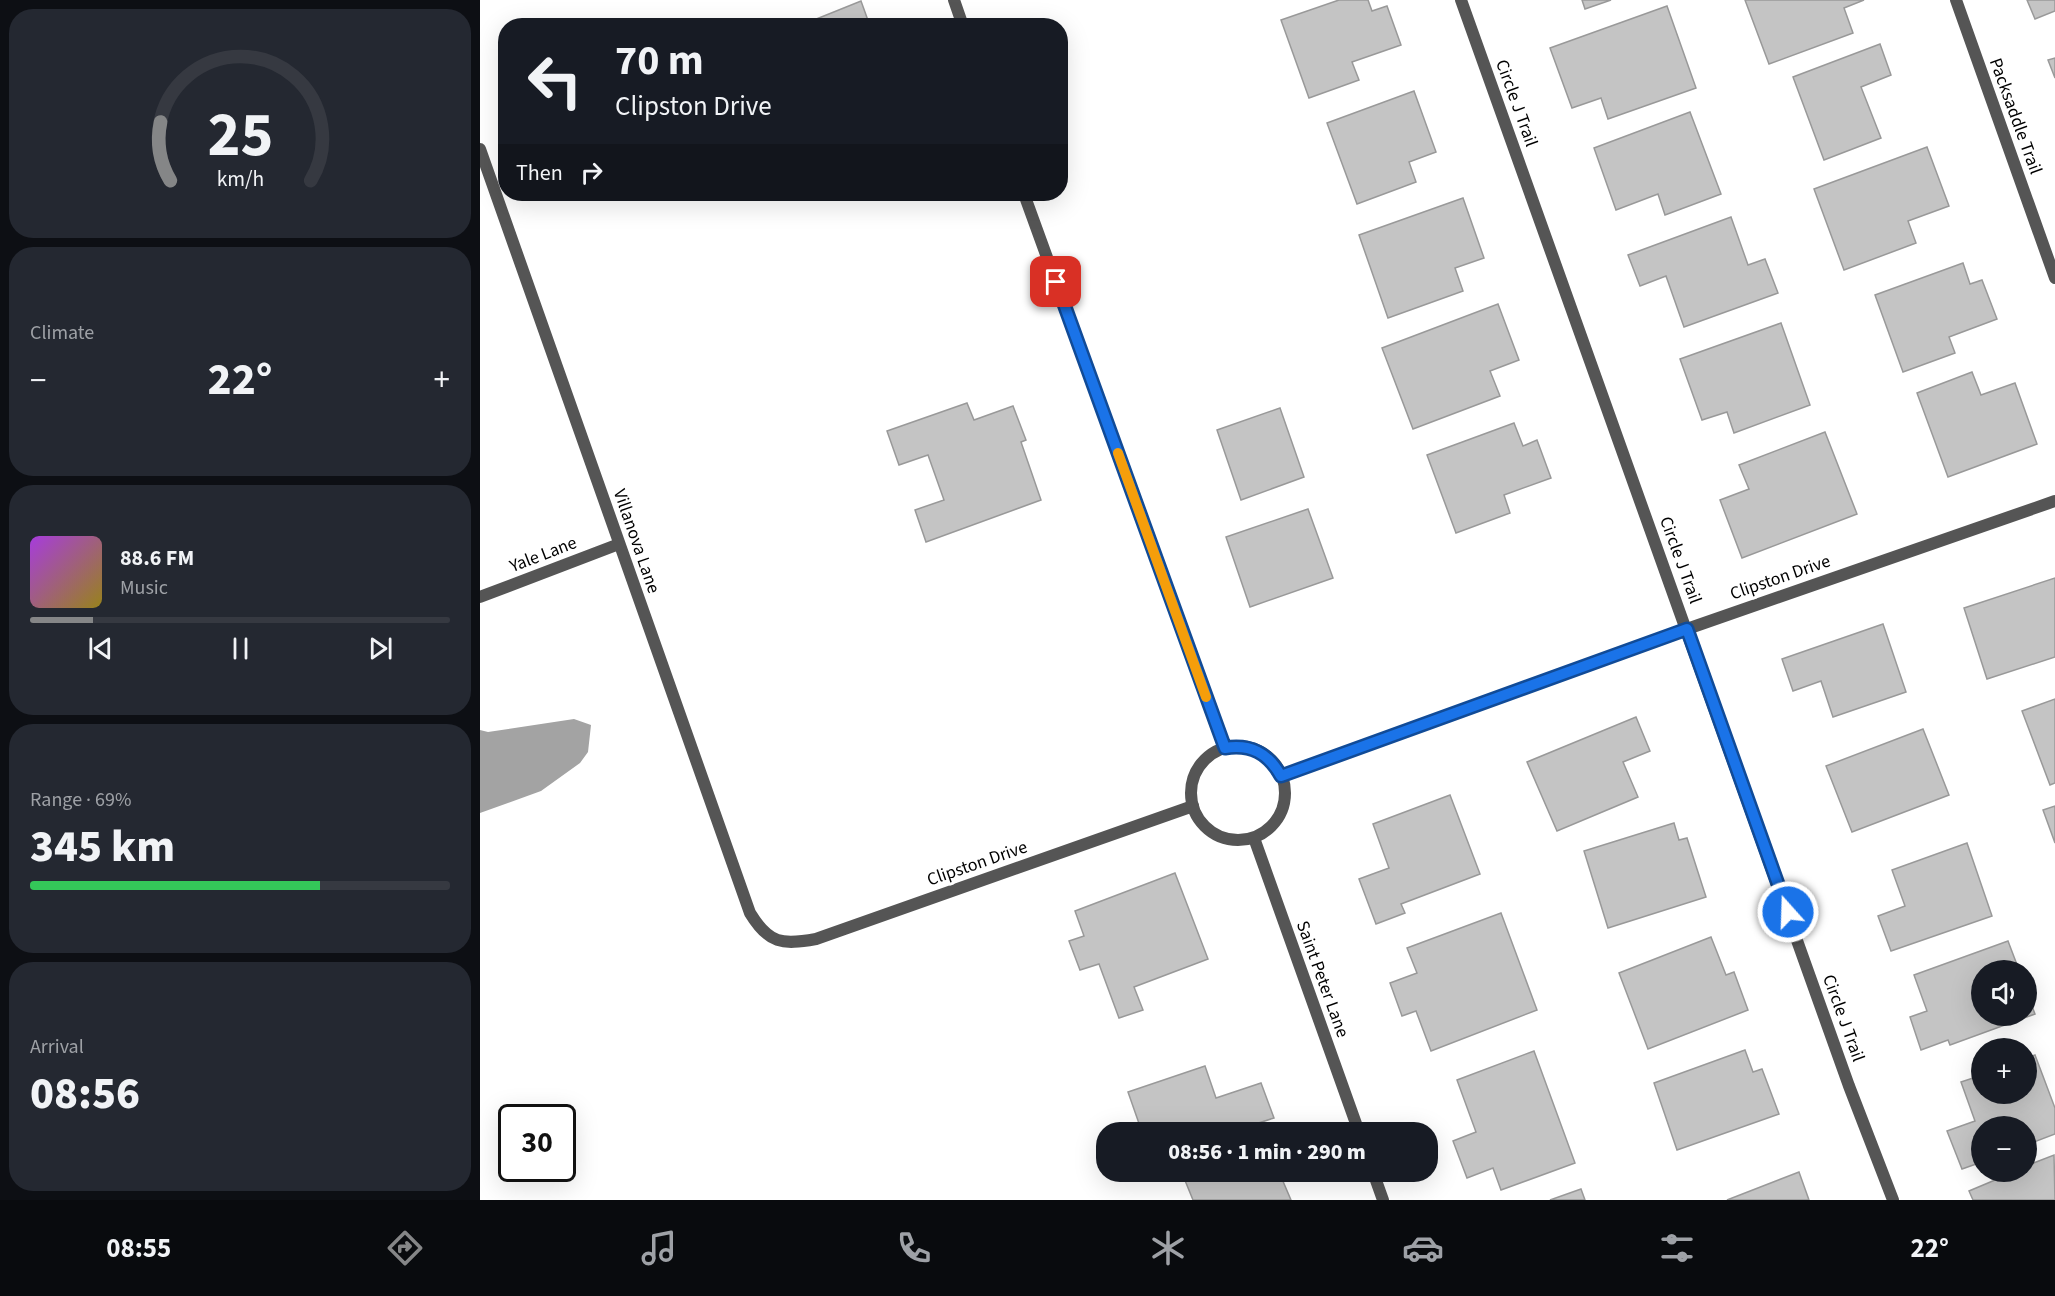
<!DOCTYPE html>
<meta charset="utf-8">
<style>
:root{--surface:#171b24;--page:#242831;--text:#f1f3f6;--muted:#9ea1a6;--line:#363941;--accent:#858687}
body{margin:0;font-family:"Source Sans 3",sans-serif;background:var(--page);color:var(--text);height:100vh;display:flex;flex-direction:column;font-size:22px;white-space:nowrap}
*{box-sizing:border-box;margin:0}
p{font-size:20px;color:var(--muted)}
.icon{flex:none;width:33px;height:33px;fill:none;stroke:currentColor;stroke-width:2;stroke-linecap:round;stroke-linejoin:round}
.map{position:relative;flex:1;overflow:hidden}
.drawer{display:flex;flex-direction:column;gap:9px;padding:9px;background:#0d0f14;width:480px}
.drawer>*{flex:none}
.top-card{position:absolute;left:18px;top:18px;width:570px;height:183px;border-radius:24px;box-shadow:0 6px 24px #0002;background:#171b24;color:var(--text);overflow:hidden}
.controls{position:absolute;left:1491px;top:960px;display:grid;gap:12px}
.controls a{display:grid;place-items:center;width:66px;height:66px;border-radius:50%;background:var(--surface);box-shadow:0 6px 24px #0002;font-size:30px}
.speed{position:absolute;left:18px;top:1104px;display:flex;gap:12px;font-size:30px;font-weight:700;text-align:center}
.speed>*{display:grid;place-content:center;width:78px;height:78px;border-radius:50%;background:var(--surface);box-shadow:0 6px 24px #0002;line-height:1}
.speed .limit{border:3px solid #111;border-radius:9px;background:#fff;color:#111}
.pin{position:absolute;display:grid;place-items:center;width:51px;height:51px;color:#fff;margin:-26px;border-radius:12px;box-shadow:0 3px 9px #0006}
.me{position:absolute;width:66px;margin:-33px;rotate:340deg;stroke-linejoin:round;filter:drop-shadow(0 0 4px #0008)}
.turn{display:flex;align-items:center;gap:21px;height:126px;padding:0 18px;font-size:27px}
.turn .icon{width:78px;height:78px;stroke-width:2.5}
.turn b{display:block;font-size:42px;line-height:51px}
.then{display:flex;align-items:center;height:57px;padding:0 18px;background:#0003;gap:12px;font-size:22px}
.big{font-size:45px;font-weight:800;line-height:1.1}
.drawer .tile{flex:1;display:flex;flex-direction:column;justify-content:center;gap:9px;min-width:0;padding:0 21px;border-radius:24px;background:var(--page)}
.drawer .dial{align-items:center;gap:0}
.dial svg{height:156px;overflow:visible;fill:none;stroke:var(--line);stroke-width:7;stroke-linecap:round;text-anchor:middle}
.dial text{fill:var(--text);stroke:none}
.song{display:flex;align-items:center;gap:18px}
.cover{width:72px;height:72px;border-radius:9px;background:linear-gradient(135deg,hsl(280 70% 55%),hsl(50 70% 35%))}
.played{height:6px;border-radius:3px;background:linear-gradient(90deg,var(--accent) 15%,var(--line) 15%)}
.keys{display:flex;justify-content:space-around;direction:ltr}
.heat{display:flex;justify-content:space-between;align-items:center;font-size:33px;direction:ltr}
.charge{height:9px;border-radius:4px;background:linear-gradient(90deg,#34c759 69%,var(--line) 0)}
.trip{position:absolute;left:616px;top:1122px;width:342px;height:60px;border-radius:24px;background:var(--surface);box-shadow:0 6px 24px #0002;font-weight:800;line-height:60px;text-align:center}
.dock{display:flex;height:96px;justify-content:space-around;align-items:center;background:#090b0e;color:var(--muted)}
.dock .icon{width:42px;height:42px}
.dock .current{color:var(--accent)}
.dock b{font-size:27px;color:var(--text)}
main{display:flex;flex:1;min-height:0}
.map>svg:first-child{display:block}
.water{fill:#a3a3a3}
.building{fill:#c4c4c4;stroke:#999;stroke-width:1.5}
.lines{fill:none;stroke-linecap:round;stroke-linejoin:round}
.minor{stroke:#555;stroke-width:12}
.route-casing{stroke:#114b97;stroke-width:15}
.route{stroke:#1a73e8;stroke-width:10}
.slow{stroke:#f59e0b;stroke-width:10}
.labels{text-anchor:middle;stroke-width:6;stroke-linejoin:round;paint-order:stroke}
.street-label{font-size:18px;fill:#000;stroke:#fff}
</style>
<main>
<section class="drawer">
<div class="tile dial"><svg viewBox="0 0 100 80">
<path d="M14 69A42 42 0 1 1 86 69"/>
<path d="M14 69A42 42 0 0 1 9 39" stroke="#858687"/>
<text x="50" y="56" font-size="32" font-weight="700">25</text>
<text x="50" y="72" font-size="11">km/h</text>
</svg></div>
<div class="tile"><p>Climate</p>
<div class="heat"><a>−</a><b class="big">22°</b><a>+</a></div>
</div>
<div class="tile">
<div class="song"><i class="cover"></i><div><b>88.6 FM</b><p>Music</p></div></div>
<div class="played"></div>
<div class="keys"><svg class="icon" aria-label="previous" viewBox="0 0 24 24"><path d="M18 5L8 12l10 7zM5 5v14"/></svg><svg class="icon" aria-label="pause" viewBox="0 0 24 24"><path d="M8 5v14M16 5v14"/></svg><svg class="icon" aria-label="next" viewBox="0 0 24 24"><path d="M6 5l10 7-10 7zM19 5v14"/></svg></div>
</div>
<div class="tile"><p>Range · 69%</p><b class="big">345 km</b><div class="charge"></div></div>
<div class="tile"><p>Arrival</p><b class="big">08:56</b></div>
</section>
<div class="map">
<svg width="1575" height="1200" viewBox="0 0 1575 1200">
<rect width="100%" height="100%" fill="#fff"/>
<polygon class="water" points="94,719 111,725 108,752 100,763 61,791 0,813 0,730 8,732"/>
<g class="building">
<polygon points="859,0 888,0 892,11 907,6 921,45 872,62 879,80 829,98 801,20"/>
<polygon points="1102,0 1131,0 1105,9"/>
<polygon points="1265,0 1384,0 1364,8 1373,33 1289,64"/>
<polygon points="1547,0 1575,0 1575,11 1555,19"/>
<polygon points="381,1 390,26 319,26"/>
<polygon points="1187,6 1216,88 1128,119 1121,98 1092,108 1070,48"/>
<polygon points="1400,44 1411,75 1381,87 1401,138 1344,160 1313,77"/>
<polygon points="1575,58 1575,78 1568,60"/>
<polygon points="934,91 956,152 929,162 936,182 877,204 847,123"/>
<polygon points="1210,112 1241,194 1185,215 1178,194 1136,210 1114,148"/>
<polygon points="1447,147 1469,206 1428,221 1436,243 1364,270 1334,189"/>
<polygon points="983,198 1004,258 975,268 983,291 908,318 879,235"/>
<polygon points="1251,217 1268,265 1285,259 1298,293 1204,327 1186,276 1160,286 1148,255"/>
<polygon points="1483,263 1490,284 1502,280 1517,319 1469,337 1475,353 1423,372 1395,295"/>
<polygon points="1018,304 1039,360 1010,371 1020,396 933,429 902,348"/>
<polygon points="1301,323 1330,405 1254,433 1247,412 1222,420 1200,359"/>
<polygon points="1492,372 1501,395 1535,383 1557,444 1468,477 1437,393"/>
<polygon points="487,403 494,420 533,406 546,440 541,442 561,500 446,542 435,510 464,500 448,455 419,465 407,431"/>
<polygon points="800,408 824,477 761,500 737,430"/>
<polygon points="1034,423 1043,446 1057,440 1071,478 1024,495 1030,513 976,533 947,455"/>
<polygon points="1345,432 1377,514 1262,558 1240,500 1269,489 1259,465"/>
<polygon points="828,509 853,578 770,607 746,537"/>
<polygon points="1575,578 1575,657 1507,679 1484,608"/>
<polygon points="1403,624 1426,692 1353,717 1341,681 1313,691 1302,659"/>
<polygon points="1575,699 1575,783 1570,785 1542,711"/>
<polygon points="1156,717 1170,751 1143,762 1158,797 1077,831 1047,762"/>
<polygon points="1443,729 1469,795 1372,832 1346,766"/>
<polygon points="970,795 1000,874 921,904 925,913 896,924 879,879 909,868 893,824"/>
<polygon points="1575,806 1575,843 1563,810"/>
<polygon points="1194,823 1199,840 1207,838 1226,897 1128,928 1104,851"/>
<polygon points="1487,843 1512,916 1411,951 1398,916 1425,906 1412,870"/>
<polygon points="695,873 728,959 654,987 663,1010 639,1018 619,964 600,970 589,941 604,936 595,911"/>
<polygon points="1021,913 1057,1010 951,1051 936,1011 922,1016 910,983 937,973 927,948"/>
<polygon points="1231,937 1246,975 1254,972 1268,1010 1168,1049 1139,973"/>
<polygon points="1528,941 1539,970 1502,970 1502,1016 1546,1016 1546,991 1555,1014 1470,1045 1468,1040 1441,1050 1430,1017 1447,1011 1434,975"/>
<polygon points="1265,1050 1273,1072 1282,1069 1299,1114 1197,1150 1174,1083"/>
<polygon points="1054,1051 1095,1163 1021,1190 1013,1168 987,1178 973,1141 996,1132 977,1080"/>
<polygon points="1555,1055 1575,1108 1575,1134 1546,1145 1546,1126 1502,1126 1502,1162 1482,1169 1467,1131 1495,1121 1481,1082 1502,1075 1502,1094 1546,1094 1546,1058"/>
<polygon points="725,1066 736,1098 781,1083 794,1118 751,1132 662,1132 648,1092"/>
<polygon points="1574,1155 1575,1200 1493,1200 1489,1191 1534,1172 1546,1172 1546,1166"/>
<polygon points="707,1172 799,1172 811,1200 713,1200 702,1173"/>
<polygon points="1319,1172 1329,1200 1247,1200"/>
<polygon points="1101,1189 1105,1200 1070,1200"/>
</g>
<g class="lines">
<g class="minor">
<polyline points="474,0 483,26"/>
<polyline points="981,0 1369,1086 1413,1200"/>
<polyline points="1476,0 1575,278"/>
<path d="M0,149L270,913C289,944 302,945 336,939L713,806"/>
<polyline points="544,194 745,748"/>
<polyline points="0,597 139,544"/>
<circle cx="758" cy="793" r="47"/>
<polyline points="801,776 1207,629 1575,501"/>
<polyline points="774,838 879,1132"/>
<polyline points="893,1172 903,1200"/>
</g>
</g>
<g class="lines">
<g class="route-casing">
<path id="route" d="M576,282L745,748C771,744 788,753 801,776L1207,629L1308,912"/>
</g>
<use href="#route" class="route"/>
<polyline class="slow" points="638,453 726,697"/>
</g>
<g class="labels">
<g class="street-label">
<text transform="translate(1037 103) rotate(70)" y="6">Circle J Trail</text>
<text transform="translate(1536 116) rotate(70)" y="6">Packsaddle Trail</text>
<text transform="translate(157 541) rotate(71)" y="6">Villanova Lane</text>
<text transform="translate(63 554) rotate(-21)" y="6">Yale Lane</text>
<text transform="translate(1201 560) rotate(70)" y="6">Circle J Trail</text>
<text transform="translate(1300 577) rotate(-19)" y="6">Clipston Drive</text>
<text transform="translate(497 863) rotate(-19)" y="6">Clipston Drive</text>
<text transform="translate(843 979) rotate(70)" y="6">Saint Peter Lane</text>
<text transform="translate(1364 1018) rotate(70)" y="6">Circle J Trail</text>
</g>
</g>
</svg>
<div class="controls">
<a><svg class="icon" aria-label="sound" viewBox="0 0 24 24"><path d="M4 9h4l5-4v14l-5-4H4zM17 9q2 3 0 6"/></svg></a>
<a>+</a>
<a>−</a>
</div>
<div class="speed"><div class="limit">30</div></div>
<div class="pin" style="left:576px;top:282px;background:#d93025"><svg class="icon" aria-label="arrive" viewBox="0 0 24 24"><path d="M6 21V4h12l-3 4 3 4H6"/></svg></div>
<svg class="me" style="left:1308px;top:912px" viewBox="-20 -20 40 40"><circle r="17" fill="#1a73e8" stroke="#fff" stroke-width="3"/><path d="M0-11L8 9 0 5-8 9z" fill="#fff"/></svg>
<div class="trip">08:56 · 1 min · 290 m</div>
<div class="top-card">
<div class="turn"><svg class="icon" aria-label="left" viewBox="0 0 24 24"><path d="M17 20v-9H6M10 6l-5 5 5 5"/></svg><div><b>70 m</b>Clipston Drive</div></div>
<div class="then">Then<svg class="icon" aria-label="right" viewBox="0 0 24 24"><path d="M7 20v-9h11M14 6l5 5-5 5"/></svg></div>
</div>
</div>
</main>
<nav class="dock">
<b>08:55</b>
<svg class="icon current" aria-label="directions" viewBox="0 0 24 24"><path d="M12 3l9 9-9 9-9-9zM9 14v-3h6M13 9l2 2-2 2"/></svg>
<svg class="icon" aria-label="music" viewBox="0 0 24 24"><path d="M9 18V5l10-2v13"/><circle cx="6" cy="18" r="3"/><circle cx="16" cy="16" r="3"/></svg>
<svg class="icon" aria-label="phone" viewBox="0 0 24 24"><path d="M5 4h4l2 5-3 2q2 4 5 5l2-3 5 2v4C11 20 4 13 5 4z"/></svg>
<svg class="icon" aria-label="climate" viewBox="0 0 24 24"><path d="M12 3v18M4 7l16 10M4 17L20 7"/></svg>
<svg class="icon" aria-label="car" viewBox="0 0 24 24"><path d="M5 17H2v-5l4-1 3-4h7l3 4 3 1v5h-3M9 17h6M6 11h13"/><circle cx="7" cy="17" r="2"/><circle cx="17" cy="17" r="2"/></svg>
<svg class="icon" aria-label="filters" viewBox="0 0 24 24"><path d="M4 7h16M4 17h16"/><circle cx="9" cy="7" r="2"/><circle cx="15" cy="17" r="2"/></svg>
<b>22°</b>
</nav>
